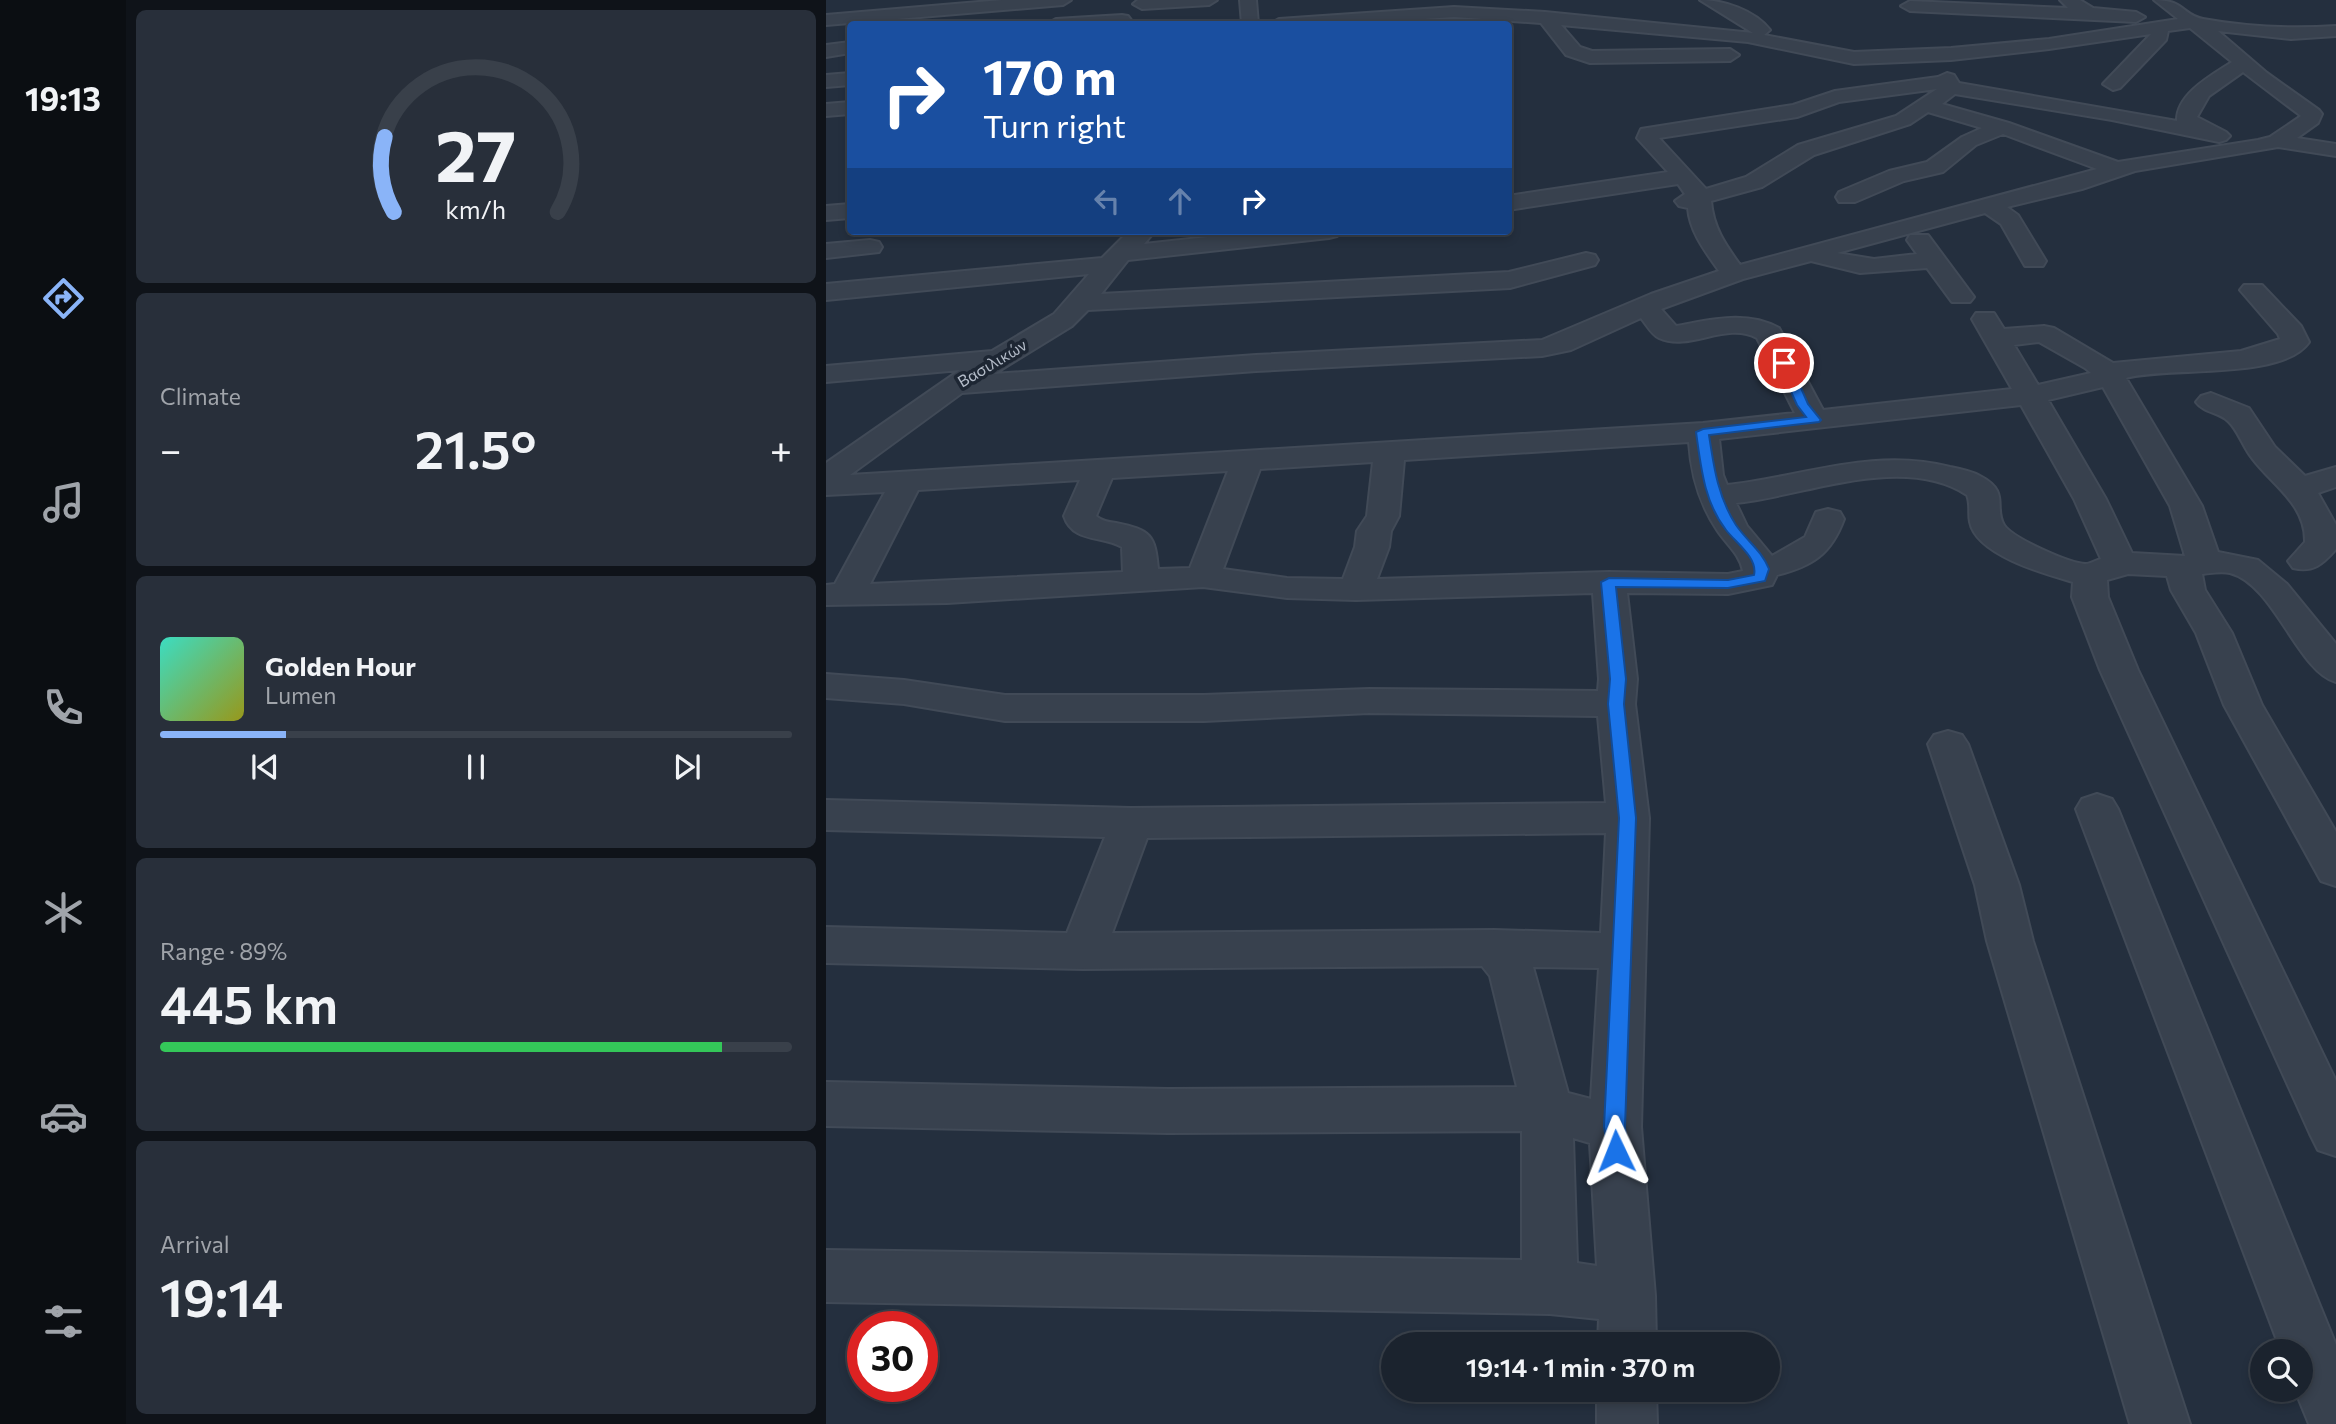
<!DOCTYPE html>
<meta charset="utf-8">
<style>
:root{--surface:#1b232e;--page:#282f3a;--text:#f1f3f6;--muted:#a0a4aa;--line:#39404a;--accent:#8ab4f8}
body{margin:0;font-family:Commissioner,sans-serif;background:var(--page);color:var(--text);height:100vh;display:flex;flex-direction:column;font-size:26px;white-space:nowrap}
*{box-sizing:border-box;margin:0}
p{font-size:23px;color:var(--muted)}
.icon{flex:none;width:38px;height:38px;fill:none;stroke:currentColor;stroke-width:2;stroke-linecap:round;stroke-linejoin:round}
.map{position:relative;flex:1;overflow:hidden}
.drawer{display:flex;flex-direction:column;gap:10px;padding:10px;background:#0f1319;width:700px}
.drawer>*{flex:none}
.guide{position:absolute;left:21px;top:21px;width:665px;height:214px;border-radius:7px;box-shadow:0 4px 10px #0003,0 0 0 2px var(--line);background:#1a4fa0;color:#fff;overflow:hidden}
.buttons{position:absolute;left:1424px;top:1339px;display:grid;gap:14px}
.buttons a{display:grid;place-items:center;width:63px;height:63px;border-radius:50%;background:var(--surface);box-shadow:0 4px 10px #0003,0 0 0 2px var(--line);font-size:35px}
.speed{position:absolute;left:21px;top:1311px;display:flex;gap:14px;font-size:35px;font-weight:700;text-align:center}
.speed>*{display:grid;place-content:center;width:91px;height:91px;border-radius:50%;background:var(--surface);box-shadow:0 4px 10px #0003,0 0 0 2px var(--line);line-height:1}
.speed .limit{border:10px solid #d22;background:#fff;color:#111}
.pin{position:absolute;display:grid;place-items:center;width:60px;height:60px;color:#fff;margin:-30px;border:4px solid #fff;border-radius:50%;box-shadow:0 2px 7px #0007}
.me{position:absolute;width:77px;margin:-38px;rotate:358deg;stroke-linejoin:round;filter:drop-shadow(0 0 5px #0008)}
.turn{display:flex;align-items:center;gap:24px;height:147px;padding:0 21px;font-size:32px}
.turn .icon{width:91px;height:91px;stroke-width:2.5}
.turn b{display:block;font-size:49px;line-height:60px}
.lanes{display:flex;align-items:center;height:66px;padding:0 21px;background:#0003;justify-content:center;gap:35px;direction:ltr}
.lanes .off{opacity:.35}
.big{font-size:52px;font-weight:600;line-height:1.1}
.drawer .tile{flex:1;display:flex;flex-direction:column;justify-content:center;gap:10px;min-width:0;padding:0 24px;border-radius:10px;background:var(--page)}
.drawer .dial{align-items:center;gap:0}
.dial svg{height:182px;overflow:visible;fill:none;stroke:var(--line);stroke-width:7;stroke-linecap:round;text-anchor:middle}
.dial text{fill:var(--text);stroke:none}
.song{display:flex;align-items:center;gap:21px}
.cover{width:84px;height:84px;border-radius:10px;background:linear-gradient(135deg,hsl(170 70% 55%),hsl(60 70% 35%))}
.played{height:7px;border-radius:4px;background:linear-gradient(90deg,var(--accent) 20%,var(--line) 20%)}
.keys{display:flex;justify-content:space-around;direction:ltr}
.heat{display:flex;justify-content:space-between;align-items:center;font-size:38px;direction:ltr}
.charge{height:10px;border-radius:5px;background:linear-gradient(90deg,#34c759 89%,var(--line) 0)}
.trip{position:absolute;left:555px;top:1332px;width:399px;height:70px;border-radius:35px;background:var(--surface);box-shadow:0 4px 10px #0003,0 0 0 2px var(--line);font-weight:600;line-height:70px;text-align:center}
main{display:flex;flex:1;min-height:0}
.tabs{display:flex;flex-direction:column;width:126px;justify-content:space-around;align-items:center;background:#0b0e12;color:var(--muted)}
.tabs .icon{width:49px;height:49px}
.tabs .active{color:var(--accent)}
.tabs b{font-size:32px;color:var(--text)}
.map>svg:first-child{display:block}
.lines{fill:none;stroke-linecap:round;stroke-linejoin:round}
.minor-casing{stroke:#414a57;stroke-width:4}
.minor{fill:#38414e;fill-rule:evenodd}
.route{fill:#1a73e8;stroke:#114b97;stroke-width:2}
.labels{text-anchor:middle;stroke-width:7;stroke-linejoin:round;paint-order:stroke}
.far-street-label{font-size:16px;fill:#b4bcc9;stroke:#1d2633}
</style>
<main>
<nav class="tabs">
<b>19:13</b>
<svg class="icon active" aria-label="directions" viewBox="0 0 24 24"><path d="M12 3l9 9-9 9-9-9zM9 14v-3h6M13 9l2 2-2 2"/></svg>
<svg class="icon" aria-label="music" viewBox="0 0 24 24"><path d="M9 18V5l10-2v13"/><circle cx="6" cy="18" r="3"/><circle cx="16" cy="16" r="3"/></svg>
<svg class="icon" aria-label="phone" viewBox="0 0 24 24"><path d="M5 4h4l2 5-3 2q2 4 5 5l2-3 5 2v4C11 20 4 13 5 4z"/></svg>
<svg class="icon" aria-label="climate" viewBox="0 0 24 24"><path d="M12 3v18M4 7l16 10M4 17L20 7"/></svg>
<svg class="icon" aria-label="car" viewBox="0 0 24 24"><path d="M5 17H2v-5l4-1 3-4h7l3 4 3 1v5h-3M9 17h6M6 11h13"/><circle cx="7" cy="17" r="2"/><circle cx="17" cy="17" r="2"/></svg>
<svg class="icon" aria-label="filters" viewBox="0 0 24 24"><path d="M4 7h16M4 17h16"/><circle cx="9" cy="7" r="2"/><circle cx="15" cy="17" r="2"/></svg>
</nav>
<section class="drawer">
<div class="tile dial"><svg viewBox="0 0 100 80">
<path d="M14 69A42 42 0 1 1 86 69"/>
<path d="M14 69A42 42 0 0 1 10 36" stroke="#8ab4f8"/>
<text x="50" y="56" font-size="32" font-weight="700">27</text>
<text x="50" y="72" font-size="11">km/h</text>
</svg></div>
<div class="tile"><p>Climate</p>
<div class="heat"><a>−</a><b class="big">21.5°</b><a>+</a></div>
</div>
<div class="tile">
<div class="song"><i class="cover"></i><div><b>Golden Hour</b><p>Lumen</p></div></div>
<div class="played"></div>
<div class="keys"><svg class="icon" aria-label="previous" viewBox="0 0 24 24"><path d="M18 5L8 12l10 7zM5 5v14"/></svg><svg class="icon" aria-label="pause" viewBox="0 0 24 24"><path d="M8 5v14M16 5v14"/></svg><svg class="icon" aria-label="next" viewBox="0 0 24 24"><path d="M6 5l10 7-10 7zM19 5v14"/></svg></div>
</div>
<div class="tile"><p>Range · 89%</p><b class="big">445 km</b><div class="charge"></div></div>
<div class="tile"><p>Arrival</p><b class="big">19:14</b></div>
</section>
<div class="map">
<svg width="1510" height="1424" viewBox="0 0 1510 1424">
<rect width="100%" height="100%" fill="#242f3e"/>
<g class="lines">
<g class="minor-casing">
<g id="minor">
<polygon points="176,0 245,0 237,5 0,25 0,15"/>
<polygon points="312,0 391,0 383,5 316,9 307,4"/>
<polygon points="414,0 430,0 432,24 416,24"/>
<path d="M874,0C897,0 929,10 944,30L938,35L1028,52L1125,48L1223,39L1352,19L1328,0C1359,0 1356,15 1377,19C1421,27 1466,29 1510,26V36L1465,39L1392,31L1441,73L1493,110L1496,114L1492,123L1471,138L1510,144V156L1452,147L1309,171L1256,189L1181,207L1192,215L1220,261L1217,266H1199L1175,224L1159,213L1011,253L1048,259L1091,254L1081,240L1084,235H1102L1148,297L1144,302H1126L1101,268L1034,273L985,261L917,279L835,309L850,326C885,320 920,310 953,328L997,410L1186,389L1146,319L1150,313H1168L1178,329L1218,326L1228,328L1287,363L1415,351L1454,339L1452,334L1414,290L1418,285H1436L1475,326L1483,342C1456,381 1343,366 1300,378L1376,506L1392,552L1432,560L1461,584L1510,644V682C1472,672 1448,584 1404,573C1395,571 1385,573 1376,574L1379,590L1406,633L1436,705L1510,832V886L1495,881L1398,705L1370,633L1345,590L1341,576L1302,574L1281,580L1282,597L1312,670L1510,1081V1156L1492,1150L1484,1134L1274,670L1246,597L1247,582C1219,574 1150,555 1144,522C1142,513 1145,505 1141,495C1077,453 978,496 910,503L921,526L946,556L979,537L990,512L1002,509L1014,512L1018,519C1005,554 987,566 951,575L946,585L902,594L801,593L811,679L809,704L823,818L815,1127L829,1296L830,1344H772L773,1319L724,1314L0,1302V1250L696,1260V1131L342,1133L0,1126V1082L342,1089L691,1087L664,976L656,966L257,969L0,963V927L241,933L279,837L0,830V800L305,808L780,803L772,716L543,713L378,721H179L78,704L0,698V674L78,680L179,695H378L543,689L772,691L773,679L767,593L530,600L461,598L377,587L121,603L0,605V585L9,584L59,492L0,495V463L134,370L0,382V366L166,351L228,314L263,274L0,300V284L276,258L303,231H329L318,244L437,231H515L511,236L503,238L302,260L275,294L683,272L760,253L769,255L772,260L769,265L684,288L262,310L246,326L168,374L430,355L716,340L825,294L893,271C879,251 864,232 862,208L853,206L849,201L859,194L852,184L682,210V196L842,172L811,138L815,129L967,105L1009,91L1112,77L1121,73L1128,75L1133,83L1351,121C1350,94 1386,75 1406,62L1364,28L1342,31L1340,40L1294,88L1287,90L1277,84L1325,34L1223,49L1125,60L1028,64L922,42L735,25L754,47L766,51L904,49L913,55L904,61L764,63L740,55L715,23L628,17L522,24H444L453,19L628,7L719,12L927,33ZM1417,72L1475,116L1444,137L1432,140L1292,162L1183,123L1116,104L1129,94L1286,120L1393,142L1400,140L1404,136L1400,132L1371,117L1383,96ZM1111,89L1070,116L972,145L920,177L880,189L833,138L971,117L1013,102ZM1102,112L1156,128L1136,137L1101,162L1063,171L1013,192L1010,197L1013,202H1029L1078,181L1117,172L1150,145L1177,134L1271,169L914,265C899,244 887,227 885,201L936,187L988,155L1084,124ZM815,318C820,324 826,335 833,338C864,352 900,321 931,338L969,413L877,423L24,475L136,393L430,371L716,356L745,350ZM1213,342L1259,368L1265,373L1212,385L1188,345ZM1277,387L1344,506L1359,556L1306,553L1280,499L1222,400ZM1195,405L1248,499L1275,559C1270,560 1264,564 1260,564C1244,564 1186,538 1178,525C1167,507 1185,492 1154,476C1145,471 1134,469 1124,467C1047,447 976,477 901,485L897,475L893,439ZM863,442C865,474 873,503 891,530C900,544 914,554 917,571L902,574L783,572L551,579L563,547L565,531L573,516L578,460ZM547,462L541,516L531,531L529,547L517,579L461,578L397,569L434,469ZM402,471L364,568L332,569C329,535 325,530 290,523C282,522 276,521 270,516L286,478ZM254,480L238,516C247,543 275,535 296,547L297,572L44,584L92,490ZM780,833L775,933L668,930L286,933L321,838ZM707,967L773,968L765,1099L742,1093ZM747,1138L764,1143L771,1266L751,1263Z"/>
<polygon points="1234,0 1254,0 1267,8 1310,12 1319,17 1310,22 1084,11 1075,6 1084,1 1242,8"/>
<polygon points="296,15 302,16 305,20 302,24 221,24 230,19"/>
<polygon points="24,42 24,53 0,57 0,45"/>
<polygon points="24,73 24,85 0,87 0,75"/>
<polygon points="24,102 24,114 0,116 0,104"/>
<polygon points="24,204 24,218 0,220 0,206"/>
<polygon points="44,240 53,242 56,247 53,252 0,258 0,244"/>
<path d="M1385,393L1423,408L1449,447L1479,476L1510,467V487L1492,493L1510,525V549C1497,564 1487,573 1467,568L1462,561L1479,542C1480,504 1446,485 1426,458C1417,447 1412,430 1402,421C1393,412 1378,413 1370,402L1375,396Z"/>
<polygon points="1122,731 1136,735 1142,744 1193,885 1207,941 1364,1424 1304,1424 1161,941 1149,885 1102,744 1108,735"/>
<polygon points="1271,794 1286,799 1292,809 1510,1345 1510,1424 1483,1424 1469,1390 1475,1390 1475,1351 1455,1351 1250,809 1256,799"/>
<polygon points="771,1390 830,1390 831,1424 771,1424"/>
</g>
</g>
<use href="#minor" class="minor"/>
</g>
<path class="route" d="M958,360L964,363L982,404L995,420L993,422L883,435C888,468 892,497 910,525C921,541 936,551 943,569L939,581L902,588L790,587L800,679L798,704L810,818L799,1127L801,1151L798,1157L790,1160L783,1157L778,1127L793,818L782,704L784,679L775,582L783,578L902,580L928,575C932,558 910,543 900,530C878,502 875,467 870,432L877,429L980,417L971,405L952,363Z"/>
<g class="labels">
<g class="far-street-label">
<text transform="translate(166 363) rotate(-31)" y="6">Βασιλικών</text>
</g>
</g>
</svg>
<div class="buttons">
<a><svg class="icon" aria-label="search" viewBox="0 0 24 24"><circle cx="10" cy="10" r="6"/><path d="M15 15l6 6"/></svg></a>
</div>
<div class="speed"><div class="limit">30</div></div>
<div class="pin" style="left:958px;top:363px;background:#d93025"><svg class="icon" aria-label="arrive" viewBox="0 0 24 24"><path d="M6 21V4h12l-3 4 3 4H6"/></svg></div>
<svg class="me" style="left:790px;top:1151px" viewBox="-20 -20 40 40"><path d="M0-17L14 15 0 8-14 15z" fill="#1a73e8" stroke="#fff" stroke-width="4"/></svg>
<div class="trip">19:14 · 1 min · 370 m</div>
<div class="guide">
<div class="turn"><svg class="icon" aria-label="right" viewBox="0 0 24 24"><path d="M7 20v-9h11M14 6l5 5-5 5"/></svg><div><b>170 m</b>Turn right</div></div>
<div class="lanes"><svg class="icon off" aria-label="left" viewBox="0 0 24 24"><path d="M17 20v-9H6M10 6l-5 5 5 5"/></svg><svg class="icon off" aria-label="ahead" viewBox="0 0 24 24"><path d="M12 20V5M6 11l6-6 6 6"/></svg><svg class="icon" aria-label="right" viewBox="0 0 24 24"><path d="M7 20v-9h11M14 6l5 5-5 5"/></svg></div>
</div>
</div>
</main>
